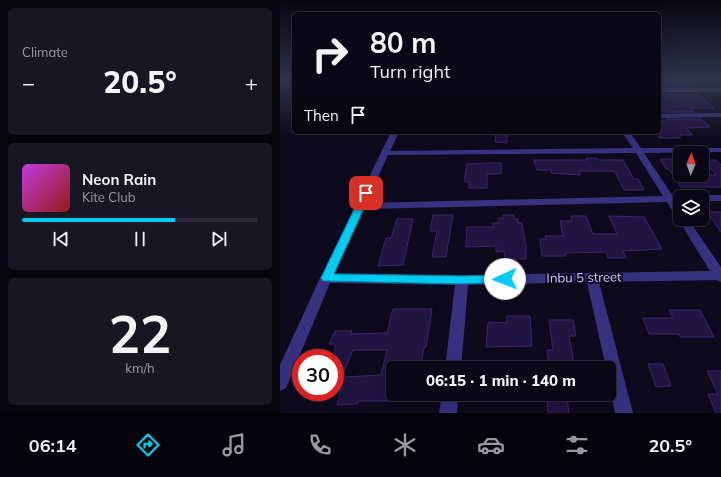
<!DOCTYPE html>
<meta charset="utf-8">
<style>
:root{--surface:#0a0816;--page:#181623;--text:#f1f3f6;--muted:#999aa1;--line:#2a2935;--accent:#00cbf1}
body{margin:0;font-family:Mulish,sans-serif;background:var(--page);color:var(--text);height:100vh;display:flex;flex-direction:column;font-size:15px;white-space:nowrap}
*{box-sizing:border-box;margin:0}
p{font-size:13px;color:var(--muted)}
.icon{flex:none;width:22px;height:22px;fill:none;stroke:currentColor;stroke-width:2;stroke-linecap:round;stroke-linejoin:round}
.map{position:relative;flex:1;overflow:hidden}
.drawer{display:flex;flex-direction:column;gap:8px;padding:8px;background:#06040c;width:280px}
.drawer>*{flex:none}
.top-card{position:absolute;left:12px;top:12px;width:369px;height:122px;border-radius:6px;box-shadow:0 4px 16px #0002,0 0 0 1px var(--line);background:#0a0816;color:var(--text);overflow:hidden}
.needle{width:26px;rotate:2deg}
.controls{position:absolute;left:393px;top:146px;display:grid;gap:8px}
.controls a{display:grid;place-items:center;width:36px;height:36px;border-radius:6px;background:var(--surface);box-shadow:0 4px 16px #0002,0 0 0 1px var(--line);font-size:20px}
.speed{position:absolute;left:12px;top:349px;display:flex;gap:8px;font-size:20px;font-weight:700;text-align:center}
.speed>*{display:grid;place-content:center;width:52px;height:52px;border-radius:50%;background:var(--surface);box-shadow:0 4px 16px #0002,0 0 0 1px var(--line);line-height:1}
.speed .limit{border:6px solid #d22;background:#fff;color:#111}
.pin{position:absolute;display:grid;place-items:center;width:34px;height:34px;color:#fff;margin:-17px;border-radius:8px;box-shadow:0 2px 6px #0006}
.me{position:absolute;width:44px;margin:-22px;rotate:268deg;stroke-linejoin:round;filter:drop-shadow(0 0 3px #0008)}
.turn{display:flex;align-items:center;gap:14px;height:84px;padding:0 12px;font-size:18px}
.turn .icon{width:52px;height:52px;stroke-width:2.5}
.turn b{display:block;font-size:28px;line-height:34px}
.then{display:flex;align-items:center;height:38px;padding:0 12px;background:#0003;gap:8px;font-size:15px}
.big{font-size:30px;font-weight:800;line-height:1.1}
.drawer .tile{flex:1;display:flex;flex-direction:column;justify-content:center;gap:6px;min-width:0;padding:0 14px;border-radius:6px;background:var(--page)}
.drawer .dial{align-items:center;gap:0}
.dial b{font-size:52px;line-height:1}
.song{display:flex;align-items:center;gap:12px}
.cover{width:48px;height:48px;border-radius:6px;background:linear-gradient(135deg,hsl(290 70% 55%),hsl(0 70% 35%))}
.played{height:4px;border-radius:2px;background:linear-gradient(90deg,var(--accent) 65%,var(--line) 65%)}
.keys{display:flex;justify-content:space-around;direction:ltr}
.heat{display:flex;justify-content:space-between;align-items:center;font-size:22px;direction:ltr}
.trip{position:absolute;left:106px;top:361px;width:230px;height:40px;border-radius:6px;background:var(--surface);box-shadow:0 4px 16px #0002,0 0 0 1px var(--line);font-weight:800;line-height:40px;text-align:center}
.tab-bar{display:flex;height:64px;justify-content:space-around;align-items:center;background:#040309;color:var(--muted)}
.tab-bar .icon{width:28px;height:28px}
.tab-bar .selected{color:var(--accent)}
.tab-bar b{font-size:18px;color:var(--text)}
main{display:flex;flex:1;min-height:0}
.map>svg:first-child{display:block}
.building{fill:#201440;stroke:#37246e}
.lines{fill:none;stroke-linecap:round;stroke-linejoin:round}
.minor{fill:#383180;fill-rule:evenodd}
.route{fill:#00cbf1;stroke:#00849d}
.labels{text-anchor:middle;stroke-width:4;stroke-linejoin:round;paint-order:stroke}
.near-street-label{font-size:13px;fill:#d0c6ff;stroke:#0e0a1d}
</style>
<main>
<section class="drawer">
<div class="tile"><p>Climate</p>
<div class="heat"><a>−</a><b class="big">20.5°</b><a>+</a></div>
</div>
<div class="tile">
<div class="song"><i class="cover"></i><div><b>Neon Rain</b><p>Kite Club</p></div></div>
<div class="played"></div>
<div class="keys"><svg class="icon" aria-label="previous" viewBox="0 0 24 24"><path d="M18 5L8 12l10 7zM5 5v14"/></svg><svg class="icon" aria-label="pause" viewBox="0 0 24 24"><path d="M8 5v14M16 5v14"/></svg><svg class="icon" aria-label="next" viewBox="0 0 24 24"><path d="M6 5l10 7-10 7zM19 5v14"/></svg></div>
</div>
<div class="tile dial"><b>22</b><p>km/h</p></div>
</section>
<div class="map">
<svg width="441" height="413" viewBox="0 0 441 413">
<rect width="100%" height="100%" fill="#0e0a1d"/>
<g class="building">
<polygon points="379,81 407,81 412,86 379,86"/>
<polygon points="379,94 419,94 434,108 410,108 414,112 383,112 379,108"/>
<polygon points="387,119 421,119 430,127 406,128 413,135 400,135 400,138 379,138 379,121 387,120"/>
<polygon points="216,132 227,132 227,143 215,142"/>
<polygon points="306,158 317,158 319,160 343,160 354,179 358,179 364,190 344,190 335,172 332,171 299,171 300,175 271,173 271,170 257,170 254,160 307,160"/>
<polygon points="380,159 400,159 400,175 436,175 423,160 436,160 441,165 441,187 401,187 389,169 386,169"/>
<polygon points="210,163 221,163 221,174 207,174 207,188 189,188 189,182 184,181 187,164"/>
<polygon points="427,212 441,212 441,232"/>
<polygon points="153,215 173,215 166,257 152,257 157,231 150,231"/>
<polygon points="223,215 234,215 234,219 238,219 238,223 242,223 246,247 246,259 225,259 224,251 216,252 216,246 186,247 187,227 213,227 213,223 219,223 219,218 223,218"/>
<polygon points="291,216 306,216 313,234 337,234 329,216 364,217 382,249 343,251 346,258 328,258 326,252 286,253 286,256 262,256 260,239 266,239 265,236 283,236 280,221 292,221"/>
<polygon points="117,219 133,219 123,265 98,266 106,238 111,238"/>
<polygon points="113,309 152,309 146,347 144,347 140,368 113,368 113,401 78,401 77,404 57,405 64,377 101,375 107,350 73,350 55,393 55,344 49,344 55,331 72,331 71,334 107,333"/>
<polygon points="389,310 420,310 434,337 400,337 399,334 369,334 363,318 393,318"/>
<polygon points="227,316 250,316 252,346 206,347 208,322 227,323"/>
<polygon points="269,320 293,320 296,336 289,336 294,362 289,362 290,368 269,368 267,350 273,350"/>
<polygon points="368,364 383,364 391,386 376,387"/>
<polygon points="427,371 441,371 441,413 436,413 428,394 438,394"/>
<polygon points="267,397 287,398 289,413 268,413"/>
</g>
<g class="lines">
<g class="minor">
<rect x="379" y="88" width="62" height="4"/>
<polygon points="441,113 441,117 379,118 379,114"/>
<path d="M111,132H119L110,151L353,148L342,132H350L361,148H441V152L364,153L393,196L403,197H400V202H396L400,207V219H408L441,267V282L436,280L319,282L353,413H335L329,383V368H326L307,282L188,285L181,368H165L175,285L50,283L6,388L0,391V365L40,278ZM356,153L383,196L86,203L108,155ZM387,202L396,217L399,218L398,219L430,271L182,275L54,273L84,209Z"/>
<polygon points="422,195 441,195 441,201 422,201 422,197 418,197"/>
<polygon points="162,394 178,394 177,413 159,413"/>
</g>
</g>
<linearGradient id="sky" x2="0" y2="1"><stop stop-color="#080610"/><stop offset="0.58" stop-color="#30334c"/><stop offset="1" stop-color="#30334c" stop-opacity="0"/></linearGradient>
<rect width="441" height="138" fill="url(#sky)"/>
<polygon class="route" points="86,190 91,193 54,274 182,276 225,275 229,276 231,279 229,282 182,284 43,281 41,278 82,193"/>
<g class="labels">
<g class="near-street-label">
<text transform="translate(304 277) rotate(-1)" y="5">Inbu 5 street</text>
</g>
</g>
</svg>
<div class="controls">
<a><svg class="needle" viewBox="-14 -14 28 28"><path d="M0-13l5 13h-10z" fill="#e53935"/><path d="M0 13l5-13h-10z" fill="#999aa1"/></svg></a>
<a><svg class="icon" aria-label="layers" viewBox="0 0 24 24"><path d="M12 4l9 5-9 5-9-5zM3 14l9 5 9-5"/></svg></a>
</div>
<div class="speed"><div class="limit">30</div></div>
<div class="pin" style="left:86px;top:193px;background:#d93025"><svg class="icon" aria-label="arrive" viewBox="0 0 24 24"><path d="M6 21V4h12l-3 4 3 4H6"/></svg></div>
<svg class="me" style="left:225px;top:279px" viewBox="-20 -20 40 40"><circle r="19" fill="#fff"/><path d="M0-13L10 11 0 6-10 11z" fill="#00cbf1"/></svg>
<div class="trip">06:15 · 1 min · 140 m</div>
<div class="top-card">
<div class="turn"><svg class="icon" aria-label="right" viewBox="0 0 24 24"><path d="M7 20v-9h11M14 6l5 5-5 5"/></svg><div><b>80 m</b>Turn right</div></div>
<div class="then">Then<svg class="icon" aria-label="arrive" viewBox="0 0 24 24"><path d="M6 21V4h12l-3 4 3 4H6"/></svg></div>
</div>
</div>
</main>
<nav class="tab-bar">
<b>06:14</b>
<svg class="icon selected" aria-label="directions" viewBox="0 0 24 24"><path d="M12 3l9 9-9 9-9-9zM9 14v-3h6M13 9l2 2-2 2"/></svg>
<svg class="icon" aria-label="music" viewBox="0 0 24 24"><path d="M9 18V5l10-2v13"/><circle cx="6" cy="18" r="3"/><circle cx="16" cy="16" r="3"/></svg>
<svg class="icon" aria-label="phone" viewBox="0 0 24 24"><path d="M5 4h4l2 5-3 2q2 4 5 5l2-3 5 2v4C11 20 4 13 5 4z"/></svg>
<svg class="icon" aria-label="climate" viewBox="0 0 24 24"><path d="M12 3v18M4 7l16 10M4 17L20 7"/></svg>
<svg class="icon" aria-label="car" viewBox="0 0 24 24"><path d="M5 17H2v-5l4-1 3-4h7l3 4 3 1v5h-3M9 17h6M6 11h13"/><circle cx="7" cy="17" r="2"/><circle cx="17" cy="17" r="2"/></svg>
<svg class="icon" aria-label="filters" viewBox="0 0 24 24"><path d="M4 7h16M4 17h16"/><circle cx="9" cy="7" r="2"/><circle cx="15" cy="17" r="2"/></svg>
<b>20.5°</b>
</nav>
